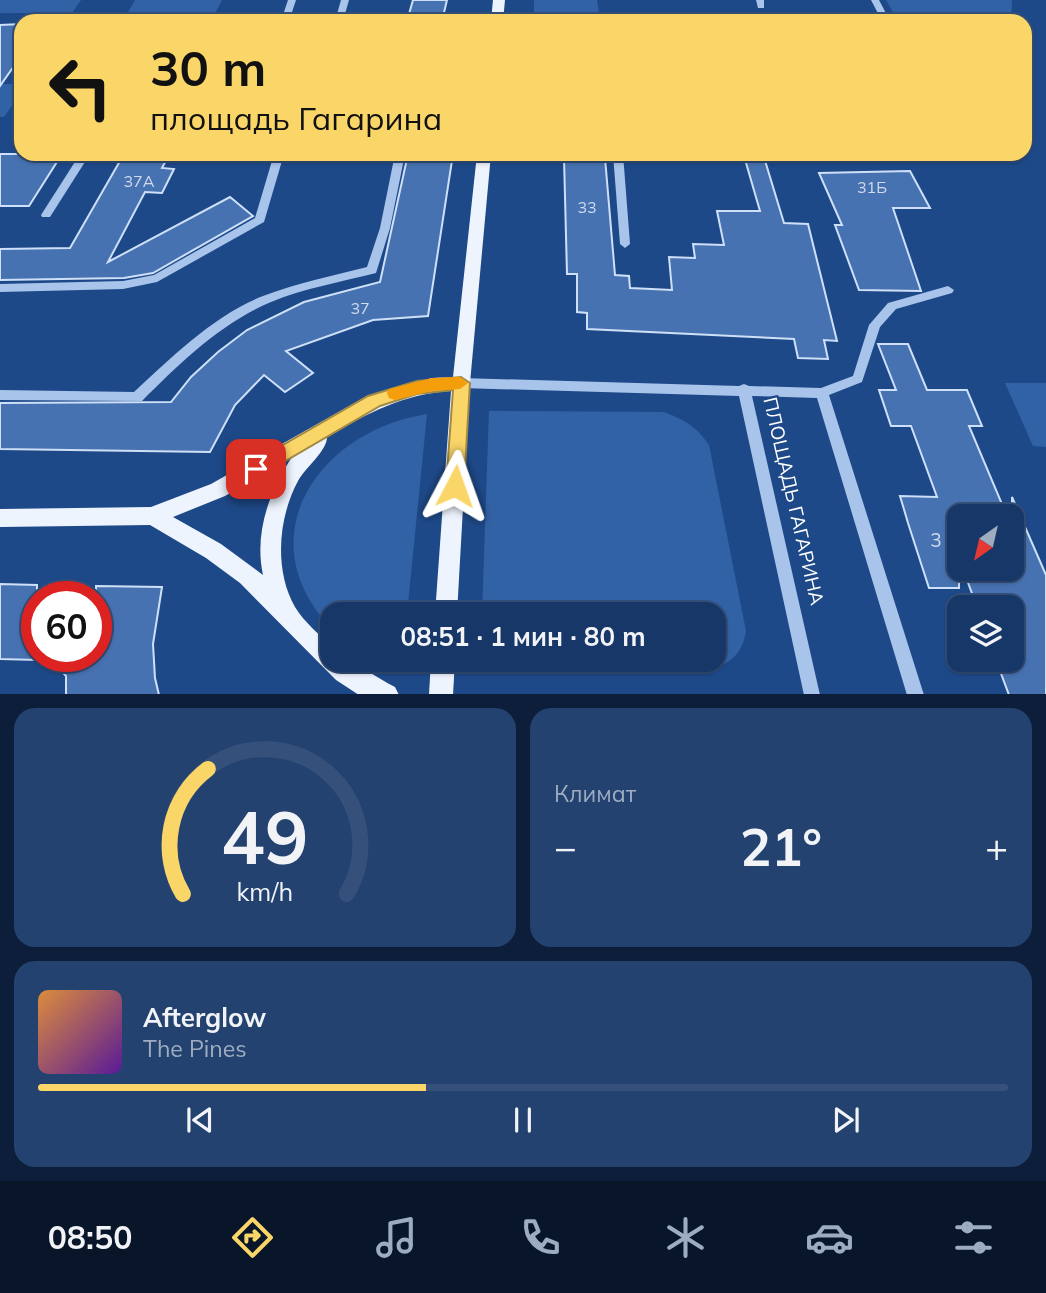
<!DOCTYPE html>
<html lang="ru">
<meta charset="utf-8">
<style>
:root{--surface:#163767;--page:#234270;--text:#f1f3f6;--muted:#9eacc0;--line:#35517b;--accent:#fad568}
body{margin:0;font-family:Mulish,sans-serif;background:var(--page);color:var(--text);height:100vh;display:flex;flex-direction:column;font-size:26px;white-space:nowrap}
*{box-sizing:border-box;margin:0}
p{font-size:23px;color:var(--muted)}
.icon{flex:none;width:38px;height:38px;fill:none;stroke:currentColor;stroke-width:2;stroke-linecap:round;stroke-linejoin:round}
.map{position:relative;height:694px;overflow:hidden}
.details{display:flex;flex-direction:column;gap:14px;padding:14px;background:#0c1e39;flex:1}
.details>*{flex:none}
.top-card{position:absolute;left:14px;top:14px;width:1018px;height:147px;border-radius:21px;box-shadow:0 2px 5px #0004,0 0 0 2px var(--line);background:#fad568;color:#111;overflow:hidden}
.needle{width:46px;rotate:214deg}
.controls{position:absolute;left:947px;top:504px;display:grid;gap:14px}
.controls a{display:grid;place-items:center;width:77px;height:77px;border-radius:14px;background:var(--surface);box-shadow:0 2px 5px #0004,0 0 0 2px var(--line);font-size:35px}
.speed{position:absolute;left:21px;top:581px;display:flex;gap:14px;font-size:35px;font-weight:700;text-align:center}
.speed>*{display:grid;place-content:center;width:91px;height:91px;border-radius:50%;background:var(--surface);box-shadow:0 2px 5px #0004,0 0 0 2px var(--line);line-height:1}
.speed .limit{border:10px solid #d22;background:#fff;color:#111}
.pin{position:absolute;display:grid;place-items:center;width:60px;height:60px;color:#fff;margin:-30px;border-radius:14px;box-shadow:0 4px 10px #0006}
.me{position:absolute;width:77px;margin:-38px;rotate:4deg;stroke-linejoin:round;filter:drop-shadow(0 0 5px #0008)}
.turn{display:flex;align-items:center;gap:24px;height:147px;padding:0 21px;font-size:32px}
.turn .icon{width:91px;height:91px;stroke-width:2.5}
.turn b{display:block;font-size:49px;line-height:60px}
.big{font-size:52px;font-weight:700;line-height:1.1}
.details .widget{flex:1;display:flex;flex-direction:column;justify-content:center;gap:10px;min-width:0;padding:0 24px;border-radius:21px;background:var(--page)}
.details .dial{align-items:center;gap:0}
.dial svg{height:182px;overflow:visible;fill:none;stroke:var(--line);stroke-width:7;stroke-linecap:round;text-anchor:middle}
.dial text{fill:var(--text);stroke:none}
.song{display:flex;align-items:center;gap:21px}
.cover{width:84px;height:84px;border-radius:10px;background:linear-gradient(135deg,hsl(30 70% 55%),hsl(270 70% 35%))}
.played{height:7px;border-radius:4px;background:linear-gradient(90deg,var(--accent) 40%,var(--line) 40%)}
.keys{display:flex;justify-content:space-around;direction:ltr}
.heat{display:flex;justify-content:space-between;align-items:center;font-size:38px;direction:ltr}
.details .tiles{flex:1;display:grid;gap:14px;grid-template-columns:1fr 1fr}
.widget:last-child{grid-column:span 2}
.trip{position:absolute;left:320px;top:602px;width:406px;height:70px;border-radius:21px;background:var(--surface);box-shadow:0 2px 5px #0004,0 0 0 2px var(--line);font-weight:700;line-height:70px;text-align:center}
.dock{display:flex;height:112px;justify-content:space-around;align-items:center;background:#091629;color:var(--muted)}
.dock .icon{width:49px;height:49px}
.dock .active{color:var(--accent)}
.dock b{font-size:32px;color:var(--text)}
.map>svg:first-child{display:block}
.green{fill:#3262a6}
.building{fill:#4772b1;stroke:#cee0f8;stroke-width:2}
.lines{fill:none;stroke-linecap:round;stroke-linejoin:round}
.minor{fill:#a9c4eb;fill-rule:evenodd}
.major{fill:#eef4fe;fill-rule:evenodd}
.route{fill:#fad568;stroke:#a28a44;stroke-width:2}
.slow{fill:#f59e0b}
.labels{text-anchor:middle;stroke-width:5;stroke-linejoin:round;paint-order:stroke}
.number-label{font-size:16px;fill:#d1dcec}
.street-label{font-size:19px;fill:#fff;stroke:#1e4989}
.near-number-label{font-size:19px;fill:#d1dcec}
</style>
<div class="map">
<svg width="1046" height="695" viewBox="0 0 1046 695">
<rect width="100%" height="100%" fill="#1e4989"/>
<g class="green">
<polygon points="0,0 81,0 72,13 0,13"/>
<polygon points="135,0 222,0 211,21 123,21"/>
<polygon points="534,0 597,0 600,21 534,21"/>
<polygon points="886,0 1012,0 1011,21 898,21"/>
<polygon points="0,84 21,84 21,93 4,117 0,117"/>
<polygon points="1005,383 1046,383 1046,447 1033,446"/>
<path d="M489,411L664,412C685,420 697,427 709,445L746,631C743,649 737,657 721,666L480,674V660H714V614H482Z"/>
<path d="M427,414L407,614H332V629C245,538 318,431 427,414Z"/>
</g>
<g class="building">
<polygon points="413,0 447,0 442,21 407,21"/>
<polygon points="21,24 21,56 0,86 0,25"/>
<polygon points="0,154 62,154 29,206 0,206"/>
<polygon points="124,154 169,155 162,168 174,169 162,193 145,192 108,262 230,197 253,216 153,273 124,278 0,280 0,249 70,248"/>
<polygon points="408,154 453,154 428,316 373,320 286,351 313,373 285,392 264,375 235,405 210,452 0,449 0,403 171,402 191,377 218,352 247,330 304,302 380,282"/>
<polygon points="751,154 763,154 784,223 808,224 837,341 824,340 828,359 798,358 794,339 587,329 587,313 577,312 577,274 567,274 564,158 605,158 615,275 629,276 630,288 672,290 669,257 695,258 693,244 724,245 717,211 760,211 744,156"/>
<polygon points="910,171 930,208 893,208 921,291 859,290 835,225 842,225 819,173"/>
<polygon points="878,344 908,344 927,390 967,390 982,426 969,426 1007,516 959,516 959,588 929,588 908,523 900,496 937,497 911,426 891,426 879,390 896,390"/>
<polygon points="1012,497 1046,575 1046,695 1009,695 996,660 1012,660 1012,607 977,607 963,569 1012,569"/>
<polygon points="0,584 37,585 37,660 0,659"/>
<polygon points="96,586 162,587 153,644 155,678 159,695 66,695 66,676 48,656 96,656"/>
</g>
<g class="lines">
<g class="minor">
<polygon points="288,0 296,0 289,21 281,21"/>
<polygon points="341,0 349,0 343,21 335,21"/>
<polygon points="756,0 764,0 764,8 758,8"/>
<polygon points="871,0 879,0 890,21 882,21"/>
<polygon points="80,154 90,154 50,217 42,217 41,215"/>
<polygon points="274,154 284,154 264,222 157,282 123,289 0,292 0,284 123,281 154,275 255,218"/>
<path d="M395,154H405L390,228L376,273C341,282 305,288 271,302C221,323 180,363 142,401L0,400V390L134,392C173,356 213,316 263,296C297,283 332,276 367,267L380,228Z"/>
<polygon points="613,154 623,154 630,244 625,248 620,244"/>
<polygon points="948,286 954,290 952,293 896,309 880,327 862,382 829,395 924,695 907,695 817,398 752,396 820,695 804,695 739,396 461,388 457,386 455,383 457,380 461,378 739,386 744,384 749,386 821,388 853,376 869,325 888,303"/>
</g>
<g class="major">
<polygon points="493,0 505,0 503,21 491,21"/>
<path d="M477,154H491L470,383L457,614H435L451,391C403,394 368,413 327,437C327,451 305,468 298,481C278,518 274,570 295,607C304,622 320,635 332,647V660C355,660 375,677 395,687L399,695H359L336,680L240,583L206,558L150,525L0,527V509L151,507L211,484L367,396L432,378L453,377ZM292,457C269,492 254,533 263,575L221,544L173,517L225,496Z"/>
<polygon points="431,660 455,660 453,695 429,695"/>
</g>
</g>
<polygon class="route" points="461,377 470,383 464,486 461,491 455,493 448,491 446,486 453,390 417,394 380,406 263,474 256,477 250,474 247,469 250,464 368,396 417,381"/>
<polygon class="slow" points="460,377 468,383 460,389 432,391 395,400 389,398 387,393 389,389 432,378"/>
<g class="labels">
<g class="number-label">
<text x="139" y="187">37А</text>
<text x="872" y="193">31Б</text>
<text x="587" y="213">33</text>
<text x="360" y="314">37</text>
</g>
<g class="street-label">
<text transform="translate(794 501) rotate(77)" y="7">ПЛОЩАДЬ ГАГАРИНА</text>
</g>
<g class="near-number-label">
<text x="936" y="547">3</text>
</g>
</g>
</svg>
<div class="controls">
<a><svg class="needle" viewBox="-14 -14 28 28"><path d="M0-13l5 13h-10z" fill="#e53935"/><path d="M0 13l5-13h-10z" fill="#9eacc0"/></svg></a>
<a><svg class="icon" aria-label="layers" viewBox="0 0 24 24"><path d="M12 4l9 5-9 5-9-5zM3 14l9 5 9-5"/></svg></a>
</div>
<div class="speed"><div class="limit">60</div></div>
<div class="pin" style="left:256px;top:469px;background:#d93025"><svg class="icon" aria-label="arrive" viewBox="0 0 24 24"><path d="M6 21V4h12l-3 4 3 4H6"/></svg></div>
<svg class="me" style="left:455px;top:486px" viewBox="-20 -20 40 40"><path d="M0-17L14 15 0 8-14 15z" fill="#fad568" stroke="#fff" stroke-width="4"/></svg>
<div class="trip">08:51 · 1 мин · 80 m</div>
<div class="top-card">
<div class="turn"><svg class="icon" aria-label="left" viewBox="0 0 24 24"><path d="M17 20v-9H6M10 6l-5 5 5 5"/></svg><div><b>30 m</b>площадь Гагарина</div></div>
</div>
</div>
<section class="details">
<div class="tiles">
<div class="widget dial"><svg viewBox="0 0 100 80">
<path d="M14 69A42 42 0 1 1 86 69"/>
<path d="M14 69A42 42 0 0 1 25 14" stroke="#fad568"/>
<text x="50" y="56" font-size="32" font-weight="700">49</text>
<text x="50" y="72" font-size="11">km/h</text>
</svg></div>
<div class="widget"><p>Климат</p>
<div class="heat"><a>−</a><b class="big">21°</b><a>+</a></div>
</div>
<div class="widget">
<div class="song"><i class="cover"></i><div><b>Afterglow</b><p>The Pines</p></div></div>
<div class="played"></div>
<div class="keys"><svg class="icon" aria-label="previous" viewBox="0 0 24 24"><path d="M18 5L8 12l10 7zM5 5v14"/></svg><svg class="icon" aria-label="pause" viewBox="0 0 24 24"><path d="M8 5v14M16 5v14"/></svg><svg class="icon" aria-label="next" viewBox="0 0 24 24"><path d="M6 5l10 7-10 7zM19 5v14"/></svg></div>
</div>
</div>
</section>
<nav class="dock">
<b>08:50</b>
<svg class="icon active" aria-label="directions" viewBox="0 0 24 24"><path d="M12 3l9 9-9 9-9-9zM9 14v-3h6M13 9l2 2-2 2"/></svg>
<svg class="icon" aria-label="music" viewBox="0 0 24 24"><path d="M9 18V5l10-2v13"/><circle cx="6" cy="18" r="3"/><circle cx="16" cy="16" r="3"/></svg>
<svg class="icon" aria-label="phone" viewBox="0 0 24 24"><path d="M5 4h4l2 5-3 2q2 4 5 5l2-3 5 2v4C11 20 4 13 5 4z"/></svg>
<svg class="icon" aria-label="climate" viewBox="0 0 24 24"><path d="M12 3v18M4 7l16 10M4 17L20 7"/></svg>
<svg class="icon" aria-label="car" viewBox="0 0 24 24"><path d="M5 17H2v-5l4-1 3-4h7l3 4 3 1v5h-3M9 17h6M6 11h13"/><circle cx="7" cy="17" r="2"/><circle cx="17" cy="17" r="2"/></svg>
<svg class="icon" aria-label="filters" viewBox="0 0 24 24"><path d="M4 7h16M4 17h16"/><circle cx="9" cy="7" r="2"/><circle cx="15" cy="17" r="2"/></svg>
</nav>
